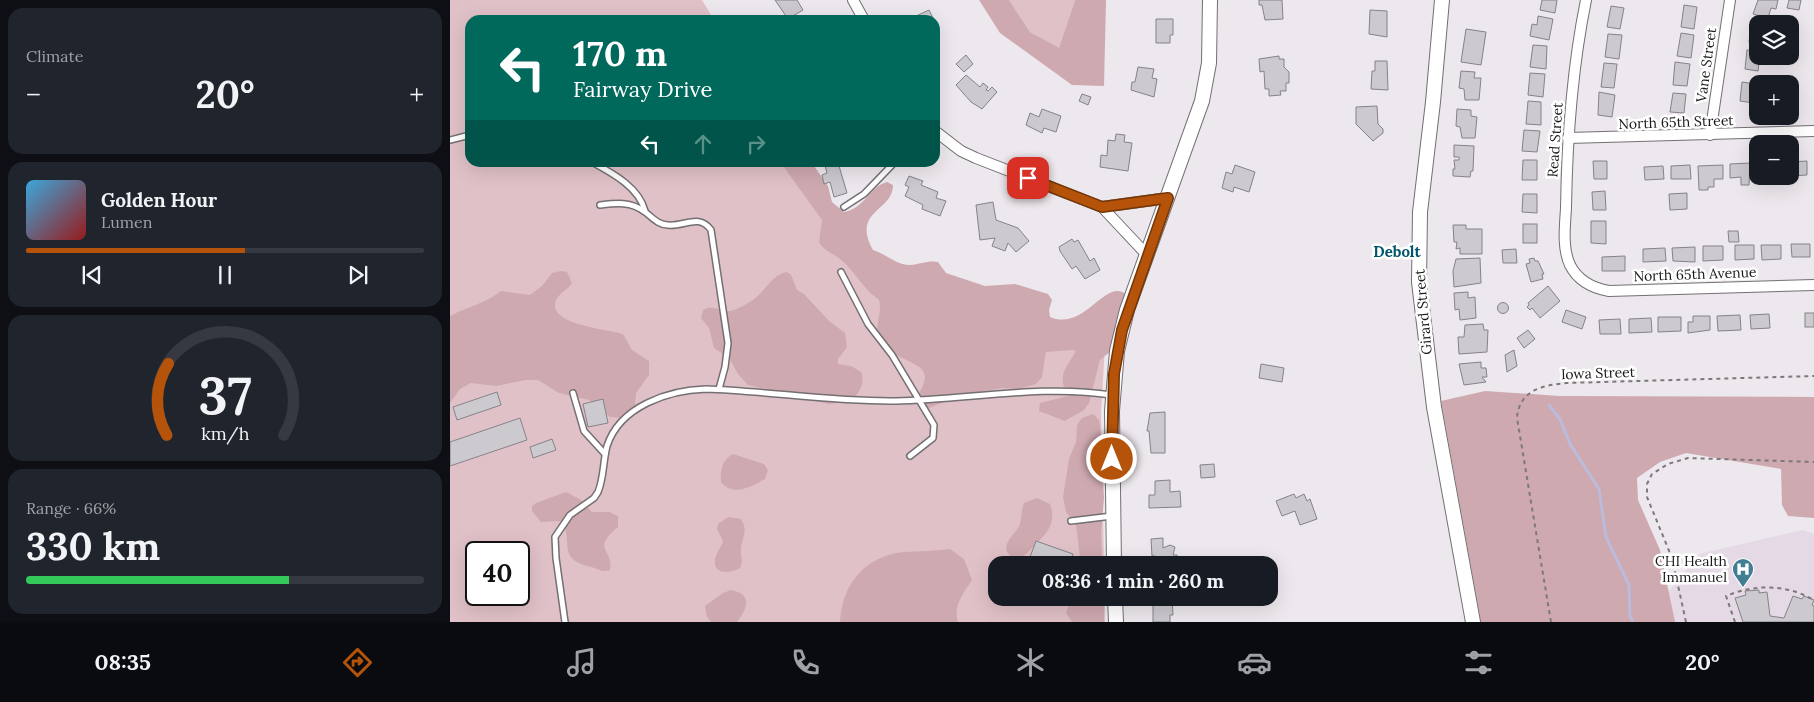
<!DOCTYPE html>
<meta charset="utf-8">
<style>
:root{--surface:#171b24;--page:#20242c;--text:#f1f3f6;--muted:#9ea1a6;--line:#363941;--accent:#b45309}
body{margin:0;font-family:Lora,serif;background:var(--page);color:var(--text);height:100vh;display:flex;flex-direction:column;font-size:19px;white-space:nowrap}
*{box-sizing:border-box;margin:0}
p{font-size:16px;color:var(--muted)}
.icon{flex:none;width:28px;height:28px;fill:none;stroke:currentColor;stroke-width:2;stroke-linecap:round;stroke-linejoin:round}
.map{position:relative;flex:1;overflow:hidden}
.panel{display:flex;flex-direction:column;gap:8px;padding:8px;background:#0d0f14;width:450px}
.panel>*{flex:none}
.guide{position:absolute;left:15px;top:15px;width:475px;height:152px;border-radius:15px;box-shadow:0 5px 20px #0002;background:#00695c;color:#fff;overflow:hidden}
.fabs{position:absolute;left:1299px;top:15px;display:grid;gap:10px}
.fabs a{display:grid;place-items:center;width:50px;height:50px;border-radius:10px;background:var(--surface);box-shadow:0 5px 20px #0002;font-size:25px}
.speed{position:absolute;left:15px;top:541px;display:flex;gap:10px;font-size:25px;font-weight:700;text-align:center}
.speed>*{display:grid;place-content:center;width:65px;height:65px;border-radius:50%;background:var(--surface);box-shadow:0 5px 20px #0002;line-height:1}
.speed .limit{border:2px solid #111;border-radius:8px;background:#fff;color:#111}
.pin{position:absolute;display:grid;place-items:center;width:42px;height:42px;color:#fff;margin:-21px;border-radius:10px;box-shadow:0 2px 8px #0006}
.me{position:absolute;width:55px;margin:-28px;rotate:0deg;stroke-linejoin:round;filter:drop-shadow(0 0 4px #0008)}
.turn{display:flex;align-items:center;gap:18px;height:105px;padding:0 25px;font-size:22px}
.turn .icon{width:65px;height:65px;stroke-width:2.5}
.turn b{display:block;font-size:35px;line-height:42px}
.lanes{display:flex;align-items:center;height:48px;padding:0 25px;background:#0003;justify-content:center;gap:25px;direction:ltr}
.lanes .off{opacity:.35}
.big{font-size:38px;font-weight:700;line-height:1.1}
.panel .widget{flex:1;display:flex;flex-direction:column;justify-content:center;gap:8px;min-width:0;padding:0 18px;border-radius:15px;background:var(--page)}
.panel .dial{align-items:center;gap:0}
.dial svg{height:130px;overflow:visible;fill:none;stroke:var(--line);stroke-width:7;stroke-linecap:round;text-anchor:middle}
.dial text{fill:var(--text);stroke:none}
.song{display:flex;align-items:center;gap:15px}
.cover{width:60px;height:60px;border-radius:8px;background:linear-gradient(135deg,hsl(200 70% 55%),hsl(0 70% 35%))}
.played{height:5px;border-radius:2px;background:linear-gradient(90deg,var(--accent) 55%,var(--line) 55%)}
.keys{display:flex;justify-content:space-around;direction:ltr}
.heat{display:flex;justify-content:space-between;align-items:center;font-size:28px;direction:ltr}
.charge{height:8px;border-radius:4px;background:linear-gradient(90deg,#34c759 66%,var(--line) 0)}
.trip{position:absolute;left:538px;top:556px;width:290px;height:50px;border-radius:15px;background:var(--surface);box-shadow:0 5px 20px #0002;font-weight:700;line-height:50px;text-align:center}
.tab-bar{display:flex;height:80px;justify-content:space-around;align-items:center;background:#090b0e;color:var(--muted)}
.tab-bar .icon{width:35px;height:35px}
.tab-bar .selected{color:var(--accent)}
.tab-bar b{font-size:22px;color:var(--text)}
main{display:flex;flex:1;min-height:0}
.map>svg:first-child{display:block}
.built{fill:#e4d9e4}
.green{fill:#e0c1c7;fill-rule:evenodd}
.forest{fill:#cea9b0}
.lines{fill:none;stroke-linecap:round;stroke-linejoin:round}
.stream{stroke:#bbbcdc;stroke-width:3}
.building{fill:#ccc9cf;stroke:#858388}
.service-casing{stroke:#736f73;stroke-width:8}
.minor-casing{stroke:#736f73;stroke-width:12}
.tertiary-casing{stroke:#736f73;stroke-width:16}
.path{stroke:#7c787c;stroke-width:2;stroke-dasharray:4 4;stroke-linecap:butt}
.service{stroke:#fff;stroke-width:5}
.minor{stroke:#fff;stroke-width:10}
.tertiary{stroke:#fff;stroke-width:14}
.route-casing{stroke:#753606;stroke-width:12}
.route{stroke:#b45309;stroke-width:9}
.labels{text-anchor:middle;stroke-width:5;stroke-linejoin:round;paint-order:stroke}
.street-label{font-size:14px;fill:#1a181a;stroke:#fff}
.poi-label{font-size:14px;fill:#1a181a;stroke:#fff;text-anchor:end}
.neighbourhood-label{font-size:15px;font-weight:bold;fill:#00566d;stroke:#fff}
</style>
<main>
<section class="panel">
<div class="widget"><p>Climate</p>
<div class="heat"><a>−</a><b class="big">20°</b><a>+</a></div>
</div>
<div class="widget">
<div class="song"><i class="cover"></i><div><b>Golden Hour</b><p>Lumen</p></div></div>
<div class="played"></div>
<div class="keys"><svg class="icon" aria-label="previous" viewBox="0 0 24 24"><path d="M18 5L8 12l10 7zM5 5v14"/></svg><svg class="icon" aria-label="pause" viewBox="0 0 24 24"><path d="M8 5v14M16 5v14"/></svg><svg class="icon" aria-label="next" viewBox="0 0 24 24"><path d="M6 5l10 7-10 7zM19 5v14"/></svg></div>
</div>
<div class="widget dial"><svg viewBox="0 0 100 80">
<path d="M14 69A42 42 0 1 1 86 69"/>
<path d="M14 69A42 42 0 0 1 15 25" stroke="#b45309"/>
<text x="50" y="56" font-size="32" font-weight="700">37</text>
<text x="50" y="72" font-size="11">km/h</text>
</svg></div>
<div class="widget"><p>Range · 66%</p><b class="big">330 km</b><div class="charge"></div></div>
</section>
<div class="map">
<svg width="1364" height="622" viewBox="0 0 1364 622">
<rect width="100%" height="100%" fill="#ede8ed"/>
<polygon class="built" points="1353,530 1364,534 1364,622 1194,622 1249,554"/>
<g class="green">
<path d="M0,0H252L264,20H20V162L354,163L442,302L655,346L651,414L654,565H546V598H655V622H0ZM26,552H69V595H26Z"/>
<polygon points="559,0 625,0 609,49 580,32"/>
</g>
<g class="forest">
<polygon points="529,0 559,0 580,32 609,48 625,0 656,0 654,86 622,85 550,33"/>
<path d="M331,163H362L378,186L382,202L394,212C414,209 419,187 437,182L443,185C443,212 401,210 423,250C436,254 446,265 460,265C471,264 478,260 488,262L496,273L535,286L565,284L598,294L602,300L599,310L600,317C636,332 655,276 677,295L662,350L650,360L639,403L634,410L615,421L589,411L590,403L618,396L620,393L619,388L614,387C609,371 620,363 626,351L622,350L596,352L592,377L586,384L568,389L552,388L509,396L479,408L469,406L466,399C469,393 475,384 475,377C475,360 434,358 428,339C424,326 433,313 429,300C413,289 405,271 390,259C383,253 374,251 369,242L372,220Z"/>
<path d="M111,271L117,272L122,283C118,290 109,293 106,300C96,325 159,329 173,334L182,350L199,361V375L186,393L185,405L173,418L160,417L139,400L109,393L88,380H76L46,386L21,383L10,389L0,403V316C17,307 36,303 51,291L80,295L92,286L102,273Z"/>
<path d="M337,272L341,275L347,290L354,294L379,321L395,333L397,347L388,359V364L401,366L411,372C416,384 408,394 400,402L378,404L298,385L288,374L279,358L264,348L259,328L251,318L253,310C263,304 270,312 280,311C286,310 293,306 298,303C314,295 320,275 337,272Z"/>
<polygon points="1035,391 1110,396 1364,397 1364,518 1338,516 1332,505 1331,469 1236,453 1210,462 1187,478 1188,500 1210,550 1225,622 1031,622 991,401"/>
<polygon points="643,414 649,420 650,426 654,498 651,533 652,565 631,565 626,525 616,512 613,497 619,459 626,442 627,425 632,418"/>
<path d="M283,454L314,464L318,470L315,479C301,487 283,497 271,482C270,470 272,460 283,454Z"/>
<path d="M116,492L131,500L142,512H159L168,516V527C140,550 164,549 160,570C152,573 149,569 141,567C108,559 122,547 114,523L108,521L91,522L82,511V506L86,503Z"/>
<path d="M587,498L600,504C607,523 597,533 584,546C577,553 575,557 564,559C545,546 567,534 570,524C572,516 571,510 574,503Z"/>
<path d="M278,517L291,519C298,530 293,537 291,547C290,556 294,560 290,568C282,573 263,576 265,560C266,553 271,548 273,541L267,529L268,524Z"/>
<path d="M500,549L514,559L522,580C513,594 503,605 508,622H390C392,584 415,556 454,552C470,551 485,551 500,549Z"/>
<path d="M281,590C303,594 297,609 287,622H261L257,617L255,606L273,593Z"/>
<polygon points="622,598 654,598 654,622 622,622 616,613"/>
</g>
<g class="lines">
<polyline class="stream" points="1099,405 1110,419 1120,444 1149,489 1156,537 1179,585 1180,616 1183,622"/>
</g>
<g class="building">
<polygon points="325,0 347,0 353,10 338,19"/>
<polygon points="809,0 832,0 833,19 815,20 812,5 809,5"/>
<polygon points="1092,0 1107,0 1105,13 1090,10"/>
<polygon points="1308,0 1328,0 1326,9 1321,8 1318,18 1303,14"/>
<polygon points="1339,0 1351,0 1349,10 1337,8"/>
<polygon points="1234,5 1247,7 1244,29 1231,27"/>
<polygon points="1161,6 1174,8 1170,29 1157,27"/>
<polygon points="479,10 484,20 464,20 464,17"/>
<polygon points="920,10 937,11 937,37 919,34"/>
<polygon points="1088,16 1103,19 1099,40 1080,36 1082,24 1087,25"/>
<polygon points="706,19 723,19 723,35 720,35 720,43 706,43"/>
<polygon points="1302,21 1316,24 1308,24 1308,43 1299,42"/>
<polygon points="1016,29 1036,32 1031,65 1011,62"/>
<polygon points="1231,33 1244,35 1241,58 1227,56"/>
<polygon points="1158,34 1172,35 1169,59 1155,57"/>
<polygon points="1083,45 1097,46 1096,69 1080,67"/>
<polygon points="1297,50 1308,51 1308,56 1310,56 1308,71 1295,69"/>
<polygon points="516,55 523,64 514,72 506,64"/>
<polygon points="829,56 829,59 834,59 834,67 839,72 839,83 836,83 836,91 830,91 831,95 819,96 819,89 815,89 814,71 810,72 809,59"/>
<polygon points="925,61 937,61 938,90 921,89 922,71 925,71"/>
<polygon points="1225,62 1240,64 1237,86 1223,85"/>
<polygon points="1154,63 1167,64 1164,88 1151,87"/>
<polygon points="688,67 704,69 702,78 707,79 704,97 681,90 682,82 685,82"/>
<polygon points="1011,71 1025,72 1024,78 1031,78 1029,100 1015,100 1014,89 1009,88"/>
<polygon points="1080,73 1095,74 1093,97 1078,95"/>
<polygon points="516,75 530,87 533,83 538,87 536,90 538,91 542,87 547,92 532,109 521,102 506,85"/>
<polygon points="1292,82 1306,84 1304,103 1290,101"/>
<polygon points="1149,92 1165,95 1162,117 1148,115"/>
<polygon points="1223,93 1236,94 1234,113 1220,112"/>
<polygon points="632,94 641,97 638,105 629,101"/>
<polygon points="1078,101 1091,102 1091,125 1076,124"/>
<polygon points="927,106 928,124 933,129 933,133 923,141 906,124 906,107"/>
<polygon points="592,109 611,116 606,132 594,128 592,133 576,125 580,113 589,117"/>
<polygon points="1007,109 1021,110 1021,116 1027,117 1025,138 1012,138 1010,127 1006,126"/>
<polygon points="1074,130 1090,131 1087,152 1072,151"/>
<polygon points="666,134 675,135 674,142 682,143 678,171 650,167 651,155 657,156 658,140 665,141"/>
<polygon points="1004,145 1024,146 1023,171 1021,171 1020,177 1003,176 1003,169 1005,169 1004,160 1009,160 1009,157 1004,157"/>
<polygon points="1073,160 1087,160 1087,180 1072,180"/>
<polygon points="1143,161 1157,161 1157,179 1144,179"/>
<polygon points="1357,161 1357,175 1340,176 1340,162"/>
<polygon points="374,162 397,162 396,166 389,166 397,193 384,197 380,182 374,184 372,175 377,173"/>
<polygon points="1300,163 1299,185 1291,185 1291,177 1280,178 1280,164"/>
<polygon points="785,165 805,172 799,192 784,187 783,192 772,188 776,172 782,174"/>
<polygon points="1240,165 1241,179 1221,179 1221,166"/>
<polygon points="1273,165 1273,179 1264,179 1264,187 1258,187 1258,190 1249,190 1248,166"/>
<polygon points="1213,166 1214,179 1195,180 1194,167"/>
<polygon points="459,176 473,181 471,185 488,192 486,198 496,201 490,216 472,209 473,205 455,196 459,187 455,185"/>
<polygon points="1155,191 1156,210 1143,210 1142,192"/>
<polygon points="1237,193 1237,209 1220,210 1219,194"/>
<polygon points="1073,194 1087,194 1087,213 1072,212"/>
<polygon points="543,202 546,220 568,228 579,241 566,252 558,243 555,251 542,246 545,238 530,240 526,205"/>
<polygon points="1141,221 1156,221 1156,244 1141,243"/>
<rect x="1073" y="224" width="14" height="19"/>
<polygon points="1003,225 1016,225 1016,229 1032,229 1032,254 1010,254 1010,248 1006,249 1007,242 1004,242"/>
<polygon points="1278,231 1288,231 1289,242 1279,242"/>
<polygon points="622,239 624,242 628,240 640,261 644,258 650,270 635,279 626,266 622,269 610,251 609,247"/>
<polygon points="1341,244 1360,244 1360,257 1342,257"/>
<polygon points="1285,245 1304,245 1304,259 1285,260"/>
<polygon points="1311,245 1331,245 1331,259 1312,260"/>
<polygon points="1253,246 1273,246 1273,260 1253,261"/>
<polygon points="1245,247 1245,262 1223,261 1222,248"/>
<polygon points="1215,248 1216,261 1193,262 1193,249"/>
<polygon points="1066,249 1067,263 1053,263 1052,250"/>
<polygon points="1175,256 1175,271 1152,271 1152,257"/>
<polygon points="1030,258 1031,283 1004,287 1003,271 1006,259"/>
<polygon points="1084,258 1085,261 1088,261 1094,274 1092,274 1093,279 1081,282 1076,264 1080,263 1079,259"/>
<polygon points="1098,286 1110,301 1090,318 1082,308 1080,310 1077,307 1079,305 1078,303"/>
<polygon points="1018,292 1018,298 1025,297 1026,318 1010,320 1009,309 1005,310 1004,293"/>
<circle cx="1053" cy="308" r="5.5"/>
<polygon points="1116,310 1136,317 1132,329 1112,322"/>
<rect x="1355" y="313" width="9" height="14"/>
<polygon points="1319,314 1320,328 1301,329 1300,315"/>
<polygon points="1290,315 1291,330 1268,331 1267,316"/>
<polygon points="1243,316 1260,316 1260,330 1238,333 1238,322 1243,322"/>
<polygon points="1208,317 1231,317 1231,331 1208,332"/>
<polygon points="1201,318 1202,332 1179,333 1179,319"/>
<polygon points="1170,319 1171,334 1150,334 1149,320"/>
<polygon points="1033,324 1034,330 1038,330 1037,352 1009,354 1008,337 1014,337 1015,325"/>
<polygon points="1078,330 1085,339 1074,348 1067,338"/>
<polygon points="1064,350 1067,366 1057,372 1055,355"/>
<polygon points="1031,362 1031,368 1036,368 1037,377 1032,377 1036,382 1014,385 1009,364"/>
<polygon points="811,364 834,368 832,382 809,378"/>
<polygon points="47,392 51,405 7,420 3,407"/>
<polygon points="153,399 158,423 138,427 133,404"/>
<polygon points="715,412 715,453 701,453 699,431 697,431 700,413"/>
<polygon points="70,418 77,440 0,466 0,442"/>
<polygon points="102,439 106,450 83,458 80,447"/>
<polygon points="764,464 765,477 751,478 750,465"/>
<polygon points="720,480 720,492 730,491 731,507 699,508 699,495 705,495 705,481"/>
<polygon points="844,494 846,498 854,494 857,501 860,499 867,519 850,525 845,511 832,516 826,501"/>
<polygon points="713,538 713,548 720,545 725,547 723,555 727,555 728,564 706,565 705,556 702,556 701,539"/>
<polygon points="586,541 623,554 619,565 602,565 580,557"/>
<polygon points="1309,590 1309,593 1317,592 1320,616 1334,618 1343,596 1352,599 1354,596 1364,600 1362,605 1364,606 1364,622 1293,622 1285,598 1296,595 1295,591"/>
<polygon points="703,598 722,598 723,615 720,615 720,622 703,622"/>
</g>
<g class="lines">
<g class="service-casing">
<g id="service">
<polyline points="0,140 20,135"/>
<path d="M142,162C162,173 189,187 195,211"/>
<path d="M150,205C166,203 181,201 195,212C202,217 208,225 218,225C234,227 249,213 261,230L278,343L275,367L269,389"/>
<polyline points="394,207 414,194 445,162"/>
<polyline points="391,272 418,324 442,355 484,425 483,438 460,456"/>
<polyline points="123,393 134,431 155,454"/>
<polyline points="621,521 662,516"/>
<path d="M115,622L106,558L105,537L120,515L144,498L148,492C154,478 153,461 157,446C170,406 219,390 256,389C319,391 382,402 446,401C518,400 590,384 662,395"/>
</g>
</g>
<g class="minor-casing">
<g id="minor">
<polyline points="403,0 414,20"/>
<path d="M1136,0C1122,69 1117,139 1116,208C1115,226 1112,248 1120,265C1128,281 1142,288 1159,291L1364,285"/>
<polyline points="485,131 511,151 526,158 652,207 697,255"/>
<polyline points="1260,135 1280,0"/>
<polyline points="1118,138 1364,131"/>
<polyline points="652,207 718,198"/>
</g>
</g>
<g class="tertiary-casing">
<g id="tertiary">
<polyline points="992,0 983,102 970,212 969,282 984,407 1023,622"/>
<polyline points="664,565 662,411 667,351 677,310 752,101 759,63 760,0"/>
<polyline points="665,598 666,622"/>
</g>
</g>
<g class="path">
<path d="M1101,622L1067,418C1069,390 1093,385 1117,383L1364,376"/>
<polyline points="1236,622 1222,558 1197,497 1197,484 1202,474 1218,464 1238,458 1364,462"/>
<path d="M1285,622L1276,596C1305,584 1336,584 1364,600"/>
</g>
<use href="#service" class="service"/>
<use href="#minor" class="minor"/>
<use href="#tertiary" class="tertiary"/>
</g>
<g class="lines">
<g class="route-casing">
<polyline id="route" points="578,178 652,207 718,198 672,330 664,374 662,459"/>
</g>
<use href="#route" class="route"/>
</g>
<defs>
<g id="hospital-pin" transform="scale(1.125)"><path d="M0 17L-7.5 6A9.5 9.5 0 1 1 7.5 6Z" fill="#417e94" stroke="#fff"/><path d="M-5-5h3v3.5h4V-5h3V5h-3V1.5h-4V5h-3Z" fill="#fff"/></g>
</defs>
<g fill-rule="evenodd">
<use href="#hospital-pin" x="1293" y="569"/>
</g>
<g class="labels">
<g class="street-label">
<text transform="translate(1256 65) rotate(-82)" y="5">Vane Street</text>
<text transform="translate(1226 122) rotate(-2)" y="5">North 65th Street</text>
<text transform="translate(1105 140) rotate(-86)" y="5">Read Street</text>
<text transform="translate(1245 274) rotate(-2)" y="5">North 65th Avenue</text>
<text transform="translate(973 312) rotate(-95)" y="5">Girard Street</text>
<text transform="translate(1148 373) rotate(-2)" y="5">Iowa Street</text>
</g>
<g class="poi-label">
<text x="1277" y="566">CHI Health<tspan x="1277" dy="16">Immanuel</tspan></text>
</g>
<g class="neighbourhood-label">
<text x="947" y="257">Debolt</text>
</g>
</g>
</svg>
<div class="fabs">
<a><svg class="icon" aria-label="layers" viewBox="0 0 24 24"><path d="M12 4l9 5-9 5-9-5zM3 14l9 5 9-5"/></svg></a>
<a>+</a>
<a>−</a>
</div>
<div class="speed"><div class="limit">40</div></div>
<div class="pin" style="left:578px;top:178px;background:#d93025"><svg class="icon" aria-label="arrive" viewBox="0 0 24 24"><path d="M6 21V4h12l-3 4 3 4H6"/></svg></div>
<svg class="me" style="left:662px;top:459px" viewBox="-20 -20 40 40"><circle r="17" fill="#b45309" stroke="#fff" stroke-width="3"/><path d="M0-11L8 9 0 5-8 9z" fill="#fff"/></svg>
<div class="trip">08:36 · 1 min · 260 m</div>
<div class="guide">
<div class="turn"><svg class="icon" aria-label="left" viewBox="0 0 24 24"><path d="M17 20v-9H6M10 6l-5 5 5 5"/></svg><div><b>170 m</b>Fairway Drive</div></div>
<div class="lanes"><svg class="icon" aria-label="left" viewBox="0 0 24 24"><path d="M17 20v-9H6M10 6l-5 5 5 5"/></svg><svg class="icon off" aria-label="ahead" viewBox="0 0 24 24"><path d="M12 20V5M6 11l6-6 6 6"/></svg><svg class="icon off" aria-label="right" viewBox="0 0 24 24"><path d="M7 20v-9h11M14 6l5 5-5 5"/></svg></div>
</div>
</div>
</main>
<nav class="tab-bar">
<b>08:35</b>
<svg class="icon selected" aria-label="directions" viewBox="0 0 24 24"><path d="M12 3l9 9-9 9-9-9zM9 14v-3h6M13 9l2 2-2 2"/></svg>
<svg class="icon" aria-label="music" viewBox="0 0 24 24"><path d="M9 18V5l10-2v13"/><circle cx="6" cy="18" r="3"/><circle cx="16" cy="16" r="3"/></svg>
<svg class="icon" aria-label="phone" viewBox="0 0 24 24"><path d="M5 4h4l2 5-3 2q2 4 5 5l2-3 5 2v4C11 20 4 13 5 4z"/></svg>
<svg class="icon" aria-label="climate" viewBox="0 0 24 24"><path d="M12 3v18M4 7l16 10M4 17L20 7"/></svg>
<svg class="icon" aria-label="car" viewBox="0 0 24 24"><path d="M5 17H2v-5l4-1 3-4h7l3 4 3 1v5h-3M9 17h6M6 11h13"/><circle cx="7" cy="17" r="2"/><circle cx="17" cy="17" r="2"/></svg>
<svg class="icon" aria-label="filters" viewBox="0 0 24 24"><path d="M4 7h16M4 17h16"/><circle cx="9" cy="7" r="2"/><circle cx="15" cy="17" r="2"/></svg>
<b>20°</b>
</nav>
